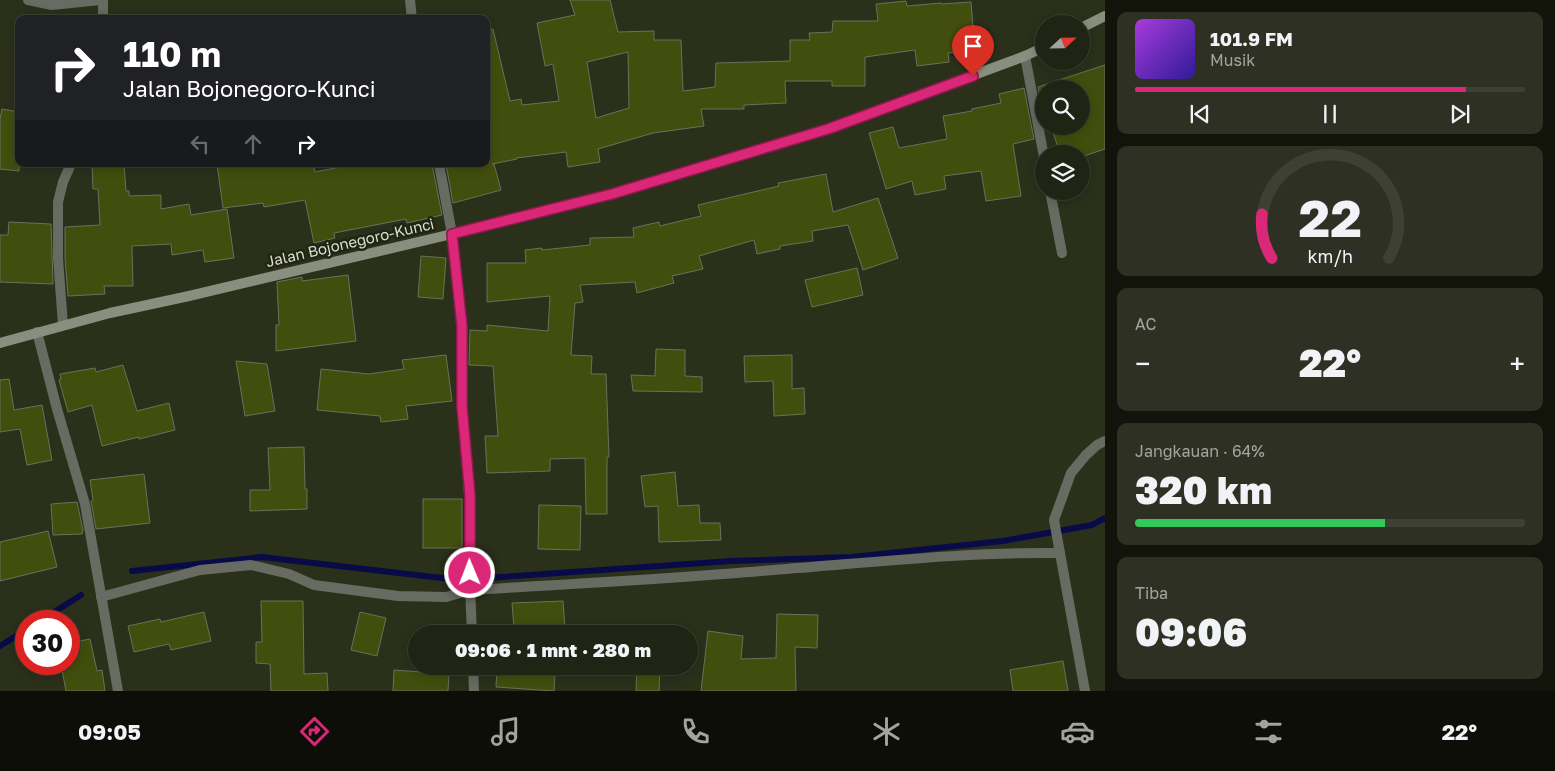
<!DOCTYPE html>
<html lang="id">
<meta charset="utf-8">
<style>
:root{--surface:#202414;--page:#2d3022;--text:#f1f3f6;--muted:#a2a4a0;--line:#3d4134;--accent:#db2777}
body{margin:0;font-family:"Golos Text",sans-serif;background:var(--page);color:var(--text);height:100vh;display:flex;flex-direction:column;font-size:19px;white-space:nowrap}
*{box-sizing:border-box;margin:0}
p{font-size:16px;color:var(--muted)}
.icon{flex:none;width:28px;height:28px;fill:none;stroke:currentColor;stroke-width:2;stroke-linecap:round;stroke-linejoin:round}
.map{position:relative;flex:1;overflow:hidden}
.drawer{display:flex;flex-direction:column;gap:12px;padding:12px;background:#12140b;width:450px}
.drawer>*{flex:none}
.banner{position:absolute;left:15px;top:15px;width:475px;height:152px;border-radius:10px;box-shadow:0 2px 12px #0003,0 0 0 1px var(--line);background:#202124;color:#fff;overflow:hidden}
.needle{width:32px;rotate:68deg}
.buttons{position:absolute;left:1035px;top:15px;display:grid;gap:10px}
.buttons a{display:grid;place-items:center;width:55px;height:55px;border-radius:50%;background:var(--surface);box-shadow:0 2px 12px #0003,0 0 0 1px var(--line);font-size:25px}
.speed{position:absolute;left:15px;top:610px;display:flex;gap:10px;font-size:25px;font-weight:700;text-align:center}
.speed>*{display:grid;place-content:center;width:65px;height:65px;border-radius:50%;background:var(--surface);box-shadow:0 2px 12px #0003,0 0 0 1px var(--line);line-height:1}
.speed .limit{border:8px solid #d22;background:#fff;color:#111}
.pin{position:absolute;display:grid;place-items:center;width:42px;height:42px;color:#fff;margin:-51px -21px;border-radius:50% 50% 50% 0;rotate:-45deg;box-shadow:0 0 5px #0007}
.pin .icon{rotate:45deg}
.me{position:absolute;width:55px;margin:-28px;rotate:359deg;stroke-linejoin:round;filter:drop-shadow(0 0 4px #0008)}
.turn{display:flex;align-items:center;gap:18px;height:105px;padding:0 25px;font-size:22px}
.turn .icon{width:65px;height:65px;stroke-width:2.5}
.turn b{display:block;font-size:35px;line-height:42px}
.lanes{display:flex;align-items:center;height:48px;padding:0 25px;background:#0003;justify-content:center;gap:25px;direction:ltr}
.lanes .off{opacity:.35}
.big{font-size:38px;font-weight:800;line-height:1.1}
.drawer .card{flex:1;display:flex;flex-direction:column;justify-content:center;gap:8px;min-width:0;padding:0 18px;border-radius:10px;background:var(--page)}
.drawer .dial{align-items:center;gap:0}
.dial svg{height:130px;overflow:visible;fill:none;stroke:var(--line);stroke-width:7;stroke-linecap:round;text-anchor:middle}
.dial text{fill:var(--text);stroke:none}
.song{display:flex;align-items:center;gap:15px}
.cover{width:60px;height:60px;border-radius:8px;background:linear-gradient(135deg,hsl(280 70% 55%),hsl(250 70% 35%))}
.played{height:5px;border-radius:2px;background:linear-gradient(90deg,var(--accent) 85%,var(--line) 85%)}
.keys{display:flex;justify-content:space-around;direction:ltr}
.heat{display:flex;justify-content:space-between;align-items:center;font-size:28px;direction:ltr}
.charge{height:8px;border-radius:4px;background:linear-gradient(90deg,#34c759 64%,var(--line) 0)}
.trip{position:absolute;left:408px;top:625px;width:290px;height:50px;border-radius:25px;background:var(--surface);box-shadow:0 2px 12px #0003,0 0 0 1px var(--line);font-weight:800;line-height:50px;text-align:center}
.menu{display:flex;height:80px;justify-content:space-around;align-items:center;background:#0d0e08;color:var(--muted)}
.menu .icon{width:35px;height:35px}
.menu .active{color:var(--accent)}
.menu b{font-size:22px;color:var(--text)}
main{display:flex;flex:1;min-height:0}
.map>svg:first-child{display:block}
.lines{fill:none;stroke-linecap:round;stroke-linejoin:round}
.stream{stroke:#090b48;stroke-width:6}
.building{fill:#424e0d;stroke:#6b715a;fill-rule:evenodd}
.minor{stroke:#686b61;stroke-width:10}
.secondary{stroke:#8a8e7e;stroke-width:10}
.route-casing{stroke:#8e194d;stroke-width:12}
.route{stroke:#db2777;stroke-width:9}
.labels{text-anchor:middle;stroke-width:5;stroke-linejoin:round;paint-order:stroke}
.street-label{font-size:15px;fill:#daddd0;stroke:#212612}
</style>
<main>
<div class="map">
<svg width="1105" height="691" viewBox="0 0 1105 691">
<rect width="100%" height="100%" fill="#2b301b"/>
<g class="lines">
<g class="stream">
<polyline points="132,571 262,557 459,580 731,561 852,557 1003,541 1092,525 1105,518"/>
<polyline points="40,621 81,595"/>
<polyline points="0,646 26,630"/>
</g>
</g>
<g class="building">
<path d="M570,0H610L618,32L654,31V40H681L683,91L715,87L716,63L790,61V40H810L809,33L832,32L833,21H878L876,4L906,1L907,6L941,3V4L971,2L975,50L948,53L949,62L917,66L915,50L865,57V86H832V81H785L786,103L744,105V109H701L704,126L653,133L598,149L600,162L568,167L566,152L516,158L517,159L492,164H494L501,190L453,203L446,164H486V145L490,144L487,128H490L486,108V30L493,29L510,101L521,99L522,105L559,101L553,64L545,66L537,23L575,15ZM628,52L629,108L596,118L587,62Z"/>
<polygon points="1105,65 1105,149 1081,157 1081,154 1060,154 1051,126 1081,126 1081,89 1044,89 1044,118 1038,87"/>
<polygon points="1024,88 1034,139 1013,144 1021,196 986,201 981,171 944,176 946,189 915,195 912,181 886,189 869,133 893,127 899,148 947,139 943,116 972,111 972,109 1001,103 999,94"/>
<polygon points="2,109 19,112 19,171 0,169 0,119"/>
<polygon points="92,164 124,164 126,191 129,191 129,196 161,195 161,209 189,204 191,215 227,209 234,258 205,262 203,250 172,255 171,244 132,246 133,286 104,286 105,294 68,296 65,258 65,227 100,225 98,189 93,189"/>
<polygon points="217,164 313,164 315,172 351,165 351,166 367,164 432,164 442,215 407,223 406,219 334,233 335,238 314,243 305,200 264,207 263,203 223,208"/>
<polygon points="826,174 833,212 878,198 898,258 863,270 848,225 812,231 813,241 780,246 780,249 757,254 754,240 699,256 703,269 672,276 674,283 637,293 635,282 580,285 583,302 575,303 571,355 592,356 591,374 606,374 609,457 607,457 607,514 586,514 585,458 550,459 550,471 487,473 485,436 498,436 493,366 469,365 470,330 487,331 487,325 548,331 550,296 487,302 487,263 526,263 525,250 542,248 542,250 590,245 590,238 634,237 633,228 659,222 660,226 701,216 698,205 779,186 778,183"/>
<polygon points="9,222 51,224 53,284 0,282 0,235 8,235"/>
<polygon points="421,256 446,258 443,299 418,297"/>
<polygon points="857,268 863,295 812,307 805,280"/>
<polygon points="348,275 356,341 276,351 276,325 279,325 277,282 302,277 302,281"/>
<polygon points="656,349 685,350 685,376 702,377 702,392 633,391 631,375 655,376"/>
<polygon points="446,355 452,401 406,406 408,419 381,422 380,416 317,410 321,369 369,374 404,369 402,360"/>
<polygon points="792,355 792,389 804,388 805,414 774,416 773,381 745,382 744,356"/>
<polygon points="236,361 267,364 275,411 245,416"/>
<polygon points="123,365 137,411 169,403 175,430 139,439 139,437 102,446 92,405 68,412 59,380 61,379 60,374 95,368 96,372"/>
<polygon points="9,379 14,410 42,405 52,460 27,465 20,429 0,432 0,380"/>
<polygon points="304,447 305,489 307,489 307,509 250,511 250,490 270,490 268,448"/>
<polygon points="675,472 678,506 699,505 700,523 720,523 721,540 659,542 658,506 645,507 641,476"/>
<polygon points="144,474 150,523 96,529 91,501 93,500 90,480"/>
<rect x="423" y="499" width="39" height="49"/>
<polygon points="77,502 83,530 82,534 53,535 51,504"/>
<polygon points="539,505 581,506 580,550 538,549"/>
<polygon points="48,531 57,567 0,581 0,542"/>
<polygon points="261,601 303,601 304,674 327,673 328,691 271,691 270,664 256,663 256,642 262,642"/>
<polygon points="563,601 565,628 514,629 512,603"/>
<polygon points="204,612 211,641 171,650 169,644 134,652 128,626 160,619 161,622"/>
<polygon points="360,612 386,618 377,656 351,650"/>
<polygon points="777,614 818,615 817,648 795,647 796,691 701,691 708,631 743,636 741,659 776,658"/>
<polygon points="90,639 97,671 102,670 105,691 66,691 61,664 69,664 69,643"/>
<polygon points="1063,661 1068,691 1013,691 1010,670"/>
<polygon points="637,666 660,666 659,691 636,691"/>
<polygon points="394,670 449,674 448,691 393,691"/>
<polygon points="497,670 555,674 554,691 496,687"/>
</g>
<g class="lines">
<g class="minor">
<polyline points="28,0 52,5 100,0"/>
<polyline points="410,0 412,19"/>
<polyline points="103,19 103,0"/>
<polyline points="1025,56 1044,157"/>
<polyline points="439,164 452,234 462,327 462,407 469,495 469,562 472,634"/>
<polyline points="1050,191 1062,253"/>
<polyline points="63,325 58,258 58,202 63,182 71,164"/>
<polyline points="37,332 57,409 85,504 118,691"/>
<path d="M101,597L200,570L251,565L289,574L314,585L398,596L446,597L471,590C572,584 672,579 773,570C868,563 964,552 1060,553"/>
<polyline points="473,666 474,691"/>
<polyline points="1085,691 1054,520 1071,473 1086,455 1097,445 1105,441"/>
</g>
<g class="secondary">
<polyline points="1081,28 1105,16"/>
<polyline points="0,343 110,313 189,296 452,234 612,194 828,129 1025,56 1044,47"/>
</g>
</g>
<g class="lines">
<g class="route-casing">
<polyline id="route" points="470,573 470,495 462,407 462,326 452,234 612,194 828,129 973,76"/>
</g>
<use href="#route" class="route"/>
</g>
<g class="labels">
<g class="street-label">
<text transform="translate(350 243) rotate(-13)" y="5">Jalan Bojonegoro-Kunci</text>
</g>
</g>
</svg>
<div class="buttons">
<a><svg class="needle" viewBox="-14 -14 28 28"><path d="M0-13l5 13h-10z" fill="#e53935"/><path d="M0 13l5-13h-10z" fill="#a2a4a0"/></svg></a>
<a><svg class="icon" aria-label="search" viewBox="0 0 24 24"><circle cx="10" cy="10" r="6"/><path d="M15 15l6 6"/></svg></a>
<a><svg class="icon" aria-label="layers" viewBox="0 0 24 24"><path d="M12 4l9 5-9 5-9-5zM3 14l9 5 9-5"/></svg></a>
</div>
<div class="speed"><div class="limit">30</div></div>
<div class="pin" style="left:973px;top:76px;background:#d93025"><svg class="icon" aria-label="arrive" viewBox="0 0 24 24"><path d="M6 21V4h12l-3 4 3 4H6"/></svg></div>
<svg class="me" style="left:470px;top:573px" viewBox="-20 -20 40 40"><circle r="17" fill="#db2777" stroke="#fff" stroke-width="3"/><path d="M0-11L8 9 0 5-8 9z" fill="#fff"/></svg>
<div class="trip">09:06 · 1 mnt · 280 m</div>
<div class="banner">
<div class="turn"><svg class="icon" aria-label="right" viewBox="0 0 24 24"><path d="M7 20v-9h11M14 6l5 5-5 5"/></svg><div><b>110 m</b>Jalan Bojonegoro-Kunci</div></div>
<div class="lanes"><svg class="icon off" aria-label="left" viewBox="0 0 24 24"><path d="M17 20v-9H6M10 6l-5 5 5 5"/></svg><svg class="icon off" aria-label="ahead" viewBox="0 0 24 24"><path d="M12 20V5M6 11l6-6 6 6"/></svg><svg class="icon" aria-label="right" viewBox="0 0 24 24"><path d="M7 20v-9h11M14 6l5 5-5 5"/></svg></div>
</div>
</div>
<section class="drawer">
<div class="card">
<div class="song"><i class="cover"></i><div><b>101.9 FM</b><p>Musik</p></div></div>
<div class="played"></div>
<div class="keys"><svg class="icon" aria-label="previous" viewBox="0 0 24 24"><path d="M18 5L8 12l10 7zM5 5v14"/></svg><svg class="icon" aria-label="pause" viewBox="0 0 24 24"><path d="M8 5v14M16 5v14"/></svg><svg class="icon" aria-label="next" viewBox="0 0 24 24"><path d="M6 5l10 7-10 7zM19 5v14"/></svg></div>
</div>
<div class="card dial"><svg viewBox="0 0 100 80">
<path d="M14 69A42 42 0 1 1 86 69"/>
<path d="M14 69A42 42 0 0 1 8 42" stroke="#db2777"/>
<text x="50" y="56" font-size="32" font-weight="700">22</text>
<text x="50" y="72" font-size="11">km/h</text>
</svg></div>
<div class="card"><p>AC</p>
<div class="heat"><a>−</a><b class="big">22°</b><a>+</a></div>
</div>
<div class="card"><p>Jangkauan · 64%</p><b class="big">320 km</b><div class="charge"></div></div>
<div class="card"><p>Tiba</p><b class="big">09:06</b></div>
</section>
</main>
<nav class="menu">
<b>09:05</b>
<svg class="icon active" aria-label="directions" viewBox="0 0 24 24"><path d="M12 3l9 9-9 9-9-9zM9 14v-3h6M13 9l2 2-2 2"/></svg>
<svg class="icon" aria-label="music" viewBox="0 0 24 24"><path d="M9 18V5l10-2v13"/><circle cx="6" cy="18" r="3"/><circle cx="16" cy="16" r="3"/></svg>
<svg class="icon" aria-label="phone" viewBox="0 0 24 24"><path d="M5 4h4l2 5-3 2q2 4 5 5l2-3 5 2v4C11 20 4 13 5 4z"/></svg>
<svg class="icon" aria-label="climate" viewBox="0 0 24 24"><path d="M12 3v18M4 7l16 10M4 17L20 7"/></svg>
<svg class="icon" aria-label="car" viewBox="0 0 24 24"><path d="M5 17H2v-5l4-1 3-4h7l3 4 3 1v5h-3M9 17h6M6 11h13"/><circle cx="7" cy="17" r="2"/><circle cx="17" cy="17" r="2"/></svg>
<svg class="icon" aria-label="filters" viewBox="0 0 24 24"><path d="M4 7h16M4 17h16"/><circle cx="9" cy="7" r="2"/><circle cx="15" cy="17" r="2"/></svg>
<b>22°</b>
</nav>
